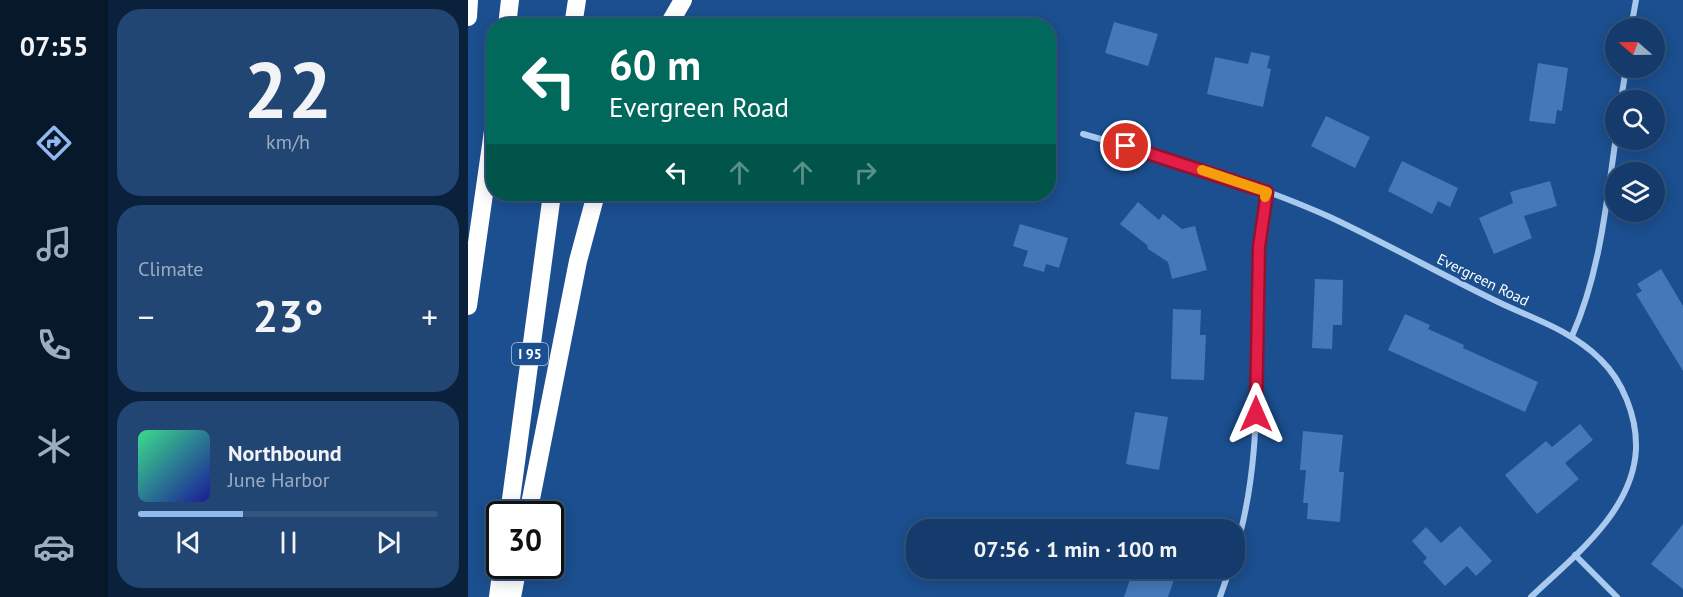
<!DOCTYPE html>
<meta charset="utf-8">
<style>
:root{--surface:#143b6b;--page:#214673;--text:#f1f3f6;--muted:#9dadc1;--line:#33557e;--accent:#90b9f0}
body{margin:0;font-family:"PT Sans",sans-serif;background:var(--page);color:var(--text);height:100vh;display:flex;flex-direction:column;font-size:22px;white-space:nowrap}
*{box-sizing:border-box;margin:0}
p{font-size:20px;color:var(--muted)}
.icon{flex:none;width:33px;height:33px;fill:none;stroke:currentColor;stroke-width:2;stroke-linecap:round;stroke-linejoin:round}
.map{position:relative;flex:1;overflow:hidden}
.sheet{display:flex;flex-direction:column;gap:9px;padding:9px;background:#0b203b;width:360px}
.sheet>*{flex:none}
.hud{position:absolute;left:18px;top:18px;width:570px;height:183px;border-radius:24px;box-shadow:0 3px 15px #0003,0 0 0 2px var(--line);background:#00695c;color:#fff;overflow:hidden}
.needle{width:39px;rotate:290deg}
.buttons{position:absolute;left:1137px;top:18px;display:grid;gap:12px}
.buttons a{display:grid;place-items:center;width:60px;height:60px;border-radius:50%;background:var(--surface);box-shadow:0 3px 15px #0003,0 0 0 2px var(--line);font-size:30px}
.speed{position:absolute;left:18px;top:501px;display:flex;gap:12px;font-size:30px;font-weight:700;text-align:center}
.speed>*{display:grid;place-content:center;width:78px;height:78px;border-radius:50%;background:var(--surface);box-shadow:0 3px 15px #0003,0 0 0 2px var(--line);line-height:1}
.speed .limit{border:3px solid #111;border-radius:9px;background:#fff;color:#111}
.pin{position:absolute;display:grid;place-items:center;width:51px;height:51px;color:#fff;margin:-26px;border:3px solid #fff;border-radius:50%;box-shadow:0 2px 6px #0007}
.me{position:absolute;width:66px;margin:-33px;rotate:0deg;stroke-linejoin:round;filter:drop-shadow(0 0 4px #0008)}
.turn{display:flex;align-items:center;gap:21px;height:126px;padding:0 24px;font-size:27px}
.turn .icon{width:78px;height:78px;stroke-width:2.5}
.turn b{display:block;font-size:42px;line-height:51px}
.lanes{display:flex;align-items:center;height:57px;padding:0 24px;background:#0003;justify-content:center;gap:30px;direction:ltr}
.lanes .off{opacity:.35}
.big{font-size:45px;font-weight:700;line-height:1.1}
.sheet .card{flex:1;display:flex;flex-direction:column;justify-content:center;gap:9px;min-width:0;padding:0 21px;border-radius:24px;background:var(--page)}
.sheet .dial{align-items:center;gap:0}
.dial b{font-size:78px;line-height:1}
.song{display:flex;align-items:center;gap:18px}
.cover{width:72px;height:72px;border-radius:9px;background:linear-gradient(135deg,hsl(150 70% 55%),hsl(240 70% 35%))}
.played{height:6px;border-radius:3px;background:linear-gradient(90deg,var(--accent) 35%,var(--line) 35%)}
.keys{display:flex;justify-content:space-around;direction:ltr}
.heat{display:flex;justify-content:space-between;align-items:center;font-size:33px;direction:ltr}
.trip{position:absolute;left:438px;top:519px;width:339px;height:60px;border-radius:24px;background:var(--surface);box-shadow:0 3px 15px #0003,0 0 0 2px var(--line);font-weight:700;line-height:60px;text-align:center}
main{display:flex;flex:1;min-height:0}
.menu{display:flex;flex-direction:column;width:108px;justify-content:space-around;align-items:center;background:#08182b;color:var(--muted)}
.menu .icon{width:42px;height:42px}
.menu .on{color:var(--accent)}
.menu b{font-size:27px;color:var(--text)}
.map>svg:first-child{display:block}
.building{fill:#4478b7}
.lines{fill:none;stroke-linecap:round;stroke-linejoin:round}
.street{stroke:#a9c9ee;stroke-width:6}
.highway{stroke:#fff;stroke-width:18}
.route-casing{stroke:#92132f;stroke-width:15}
.route{stroke:#e11d48;stroke-width:10}
.slow{stroke:#f59e0b;stroke-width:10}
.labels{text-anchor:middle;stroke-width:4.5;stroke-linejoin:round;paint-order:stroke}
.shield{fill:#1b4f8f;stroke:#bbcadd;stroke-width:1.5}
.shield-label{font-size:14px;font-weight:bold;fill:#fff}
.street-label{font-size:15px;fill:#fff;stroke:#1b4f8f}
</style>
<main>
<nav class="menu">
<b>07:55</b>
<svg class="icon on" aria-label="directions" viewBox="0 0 24 24"><path d="M12 3l9 9-9 9-9-9zM9 14v-3h6M13 9l2 2-2 2"/></svg>
<svg class="icon" aria-label="music" viewBox="0 0 24 24"><path d="M9 18V5l10-2v13"/><circle cx="6" cy="18" r="3"/><circle cx="16" cy="16" r="3"/></svg>
<svg class="icon" aria-label="phone" viewBox="0 0 24 24"><path d="M5 4h4l2 5-3 2q2 4 5 5l2-3 5 2v4C11 20 4 13 5 4z"/></svg>
<svg class="icon" aria-label="climate" viewBox="0 0 24 24"><path d="M12 3v18M4 7l16 10M4 17L20 7"/></svg>
<svg class="icon" aria-label="car" viewBox="0 0 24 24"><path d="M5 17H2v-5l4-1 3-4h7l3 4 3 1v5h-3M9 17h6M6 11h13"/><circle cx="7" cy="17" r="2"/><circle cx="17" cy="17" r="2"/></svg>
</nav>
<section class="sheet">
<div class="card dial"><b>22</b><p>km/h</p></div>
<div class="card"><p>Climate</p>
<div class="heat"><a>−</a><b class="big">23°</b><a>+</a></div>
</div>
<div class="card">
<div class="song"><i class="cover"></i><div><b>Northbound</b><p>June Harbor</p></div></div>
<div class="played"></div>
<div class="keys"><svg class="icon" aria-label="previous" viewBox="0 0 24 24"><path d="M18 5L8 12l10 7zM5 5v14"/></svg><svg class="icon" aria-label="pause" viewBox="0 0 24 24"><path d="M8 5v14M16 5v14"/></svg><svg class="icon" aria-label="next" viewBox="0 0 24 24"><path d="M6 5l10 7-10 7zM19 5v14"/></svg></div>
</div>
</section>
<div class="map">
<svg width="1215" height="597" viewBox="0 0 1215 597">
<rect width="100%" height="100%" fill="#1b4f8f"/>
<g class="building">
<polygon points="646,22 690,34 680,66 637,53"/>
<polygon points="783,52 802,56 799,68 803,69 795,107 739,94 747,57 780,64"/>
<polygon points="1070,63 1100,68 1094,111 1089,110 1087,124 1061,121"/>
<polygon points="858,116 902,137 887,168 843,146"/>
<polygon points="934,161 990,188 982,207 970,201 964,214 920,191"/>
<polygon points="1082,181 1089,206 1056,216 1064,238 1026,254 1011,218 1045,203 1042,192"/>
<polygon points="670,202 691,220 695,214 714,229 727,226 739,270 704,279 700,262 680,249 679,245 652,224"/>
<polygon points="552,224 600,238 591,268 578,264 576,272 555,266 560,251 545,246"/>
<polygon points="1193,269 1215,306 1215,371 1168,294 1174,291 1169,284"/>
<polygon points="847,279 875,280 874,325 865,325 864,349 844,348"/>
<polygon points="705,309 733,310 732,335 738,335 736,380 703,379"/>
<polygon points="937,314 962,325 960,329 996,345 995,348 1070,382 1057,412 920,350"/>
<polygon points="667,412 700,417 691,470 658,464"/>
<polygon points="1112,424 1125,440 1097,463 1111,479 1069,514 1037,475 1078,441 1084,447"/>
<polygon points="835,431 875,435 871,472 876,472 872,522 839,519 840,503 835,503 838,470 832,470"/>
<polygon points="1215,524 1215,589 1183,564"/>
<polygon points="992,526 1024,561 1008,576 999,566 977,586 955,562 959,558 944,541 958,527 973,543"/>
<polygon points="666,568 710,568 700,597 656,597"/>
</g>
<g class="lines">
<g class="street">
<polyline points="1163,28 1168,0"/>
<polyline points="1153,100 1158,68"/>
<path d="M615,134C699,158 784,182 864,218C917,243 969,272 1022,298C1059,317 1101,328 1132,359C1155,381 1169,417 1168,449C1165,512 1105,557 1063,597"/>
<path d="M1104,336C1132,273 1138,205 1148,137"/>
<path d="M766,555C793,471 788,383 790,296C790,261 791,226 799,192"/>
<polyline points="1107,555 1149,597"/>
<polyline points="752,597 762,568"/>
</g>
<g class="highway">
<polyline points="0,17 1,0"/>
<polyline points="39,26 42,0"/>
<polyline points="105,26 109,0"/>
<polyline points="200,26 215,0"/>
<polyline points="0,306 26,124"/>
<polyline points="41,514 84,194"/>
<polyline points="60,514 110,261 128,194"/>
<polyline points="30,597 34,566"/>
<polyline points="44,597 50,566"/>
</g>
</g>
<g class="lines">
<g class="route-casing">
<polyline id="route" points="658,146 799,192 791,247 788,414"/>
</g>
<use href="#route" class="route"/>
<polyline class="slow" points="734,170 799,192 797,197"/>
</g>
<g class="labels">
<rect class="shield" x="44" y="343" width="36" height="22" rx="4.5"/>
<g class="shield-label">
<text x="62" y="359">I 95</text>
</g>
<g class="street-label">
<text transform="translate(1015 280) rotate(26)" y="5">Evergreen Road</text>
</g>
</g>
</svg>
<div class="buttons">
<a><svg class="needle" viewBox="-14 -14 28 28"><path d="M0-13l5 13h-10z" fill="#e53935"/><path d="M0 13l5-13h-10z" fill="#9dadc1"/></svg></a>
<a><svg class="icon" aria-label="search" viewBox="0 0 24 24"><circle cx="10" cy="10" r="6"/><path d="M15 15l6 6"/></svg></a>
<a><svg class="icon" aria-label="layers" viewBox="0 0 24 24"><path d="M12 4l9 5-9 5-9-5zM3 14l9 5 9-5"/></svg></a>
</div>
<div class="speed"><div class="limit">30</div></div>
<div class="pin" style="left:658px;top:146px;background:#d93025"><svg class="icon" aria-label="arrive" viewBox="0 0 24 24"><path d="M6 21V4h12l-3 4 3 4H6"/></svg></div>
<svg class="me" style="left:788px;top:414px" viewBox="-20 -20 40 40"><path d="M0-17L14 15 0 8-14 15z" fill="#e11d48" stroke="#fff" stroke-width="4"/></svg>
<div class="trip">07:56 · 1 min · 100 m</div>
<div class="hud">
<div class="turn"><svg class="icon" aria-label="left" viewBox="0 0 24 24"><path d="M17 20v-9H6M10 6l-5 5 5 5"/></svg><div><b>60 m</b>Evergreen Road</div></div>
<div class="lanes"><svg class="icon" aria-label="left" viewBox="0 0 24 24"><path d="M17 20v-9H6M10 6l-5 5 5 5"/></svg><svg class="icon off" aria-label="ahead" viewBox="0 0 24 24"><path d="M12 20V5M6 11l6-6 6 6"/></svg><svg class="icon off" aria-label="ahead" viewBox="0 0 24 24"><path d="M12 20V5M6 11l6-6 6 6"/></svg><svg class="icon off" aria-label="right" viewBox="0 0 24 24"><path d="M7 20v-9h11M14 6l5 5-5 5"/></svg></div>
</div>
</div>
</main>
